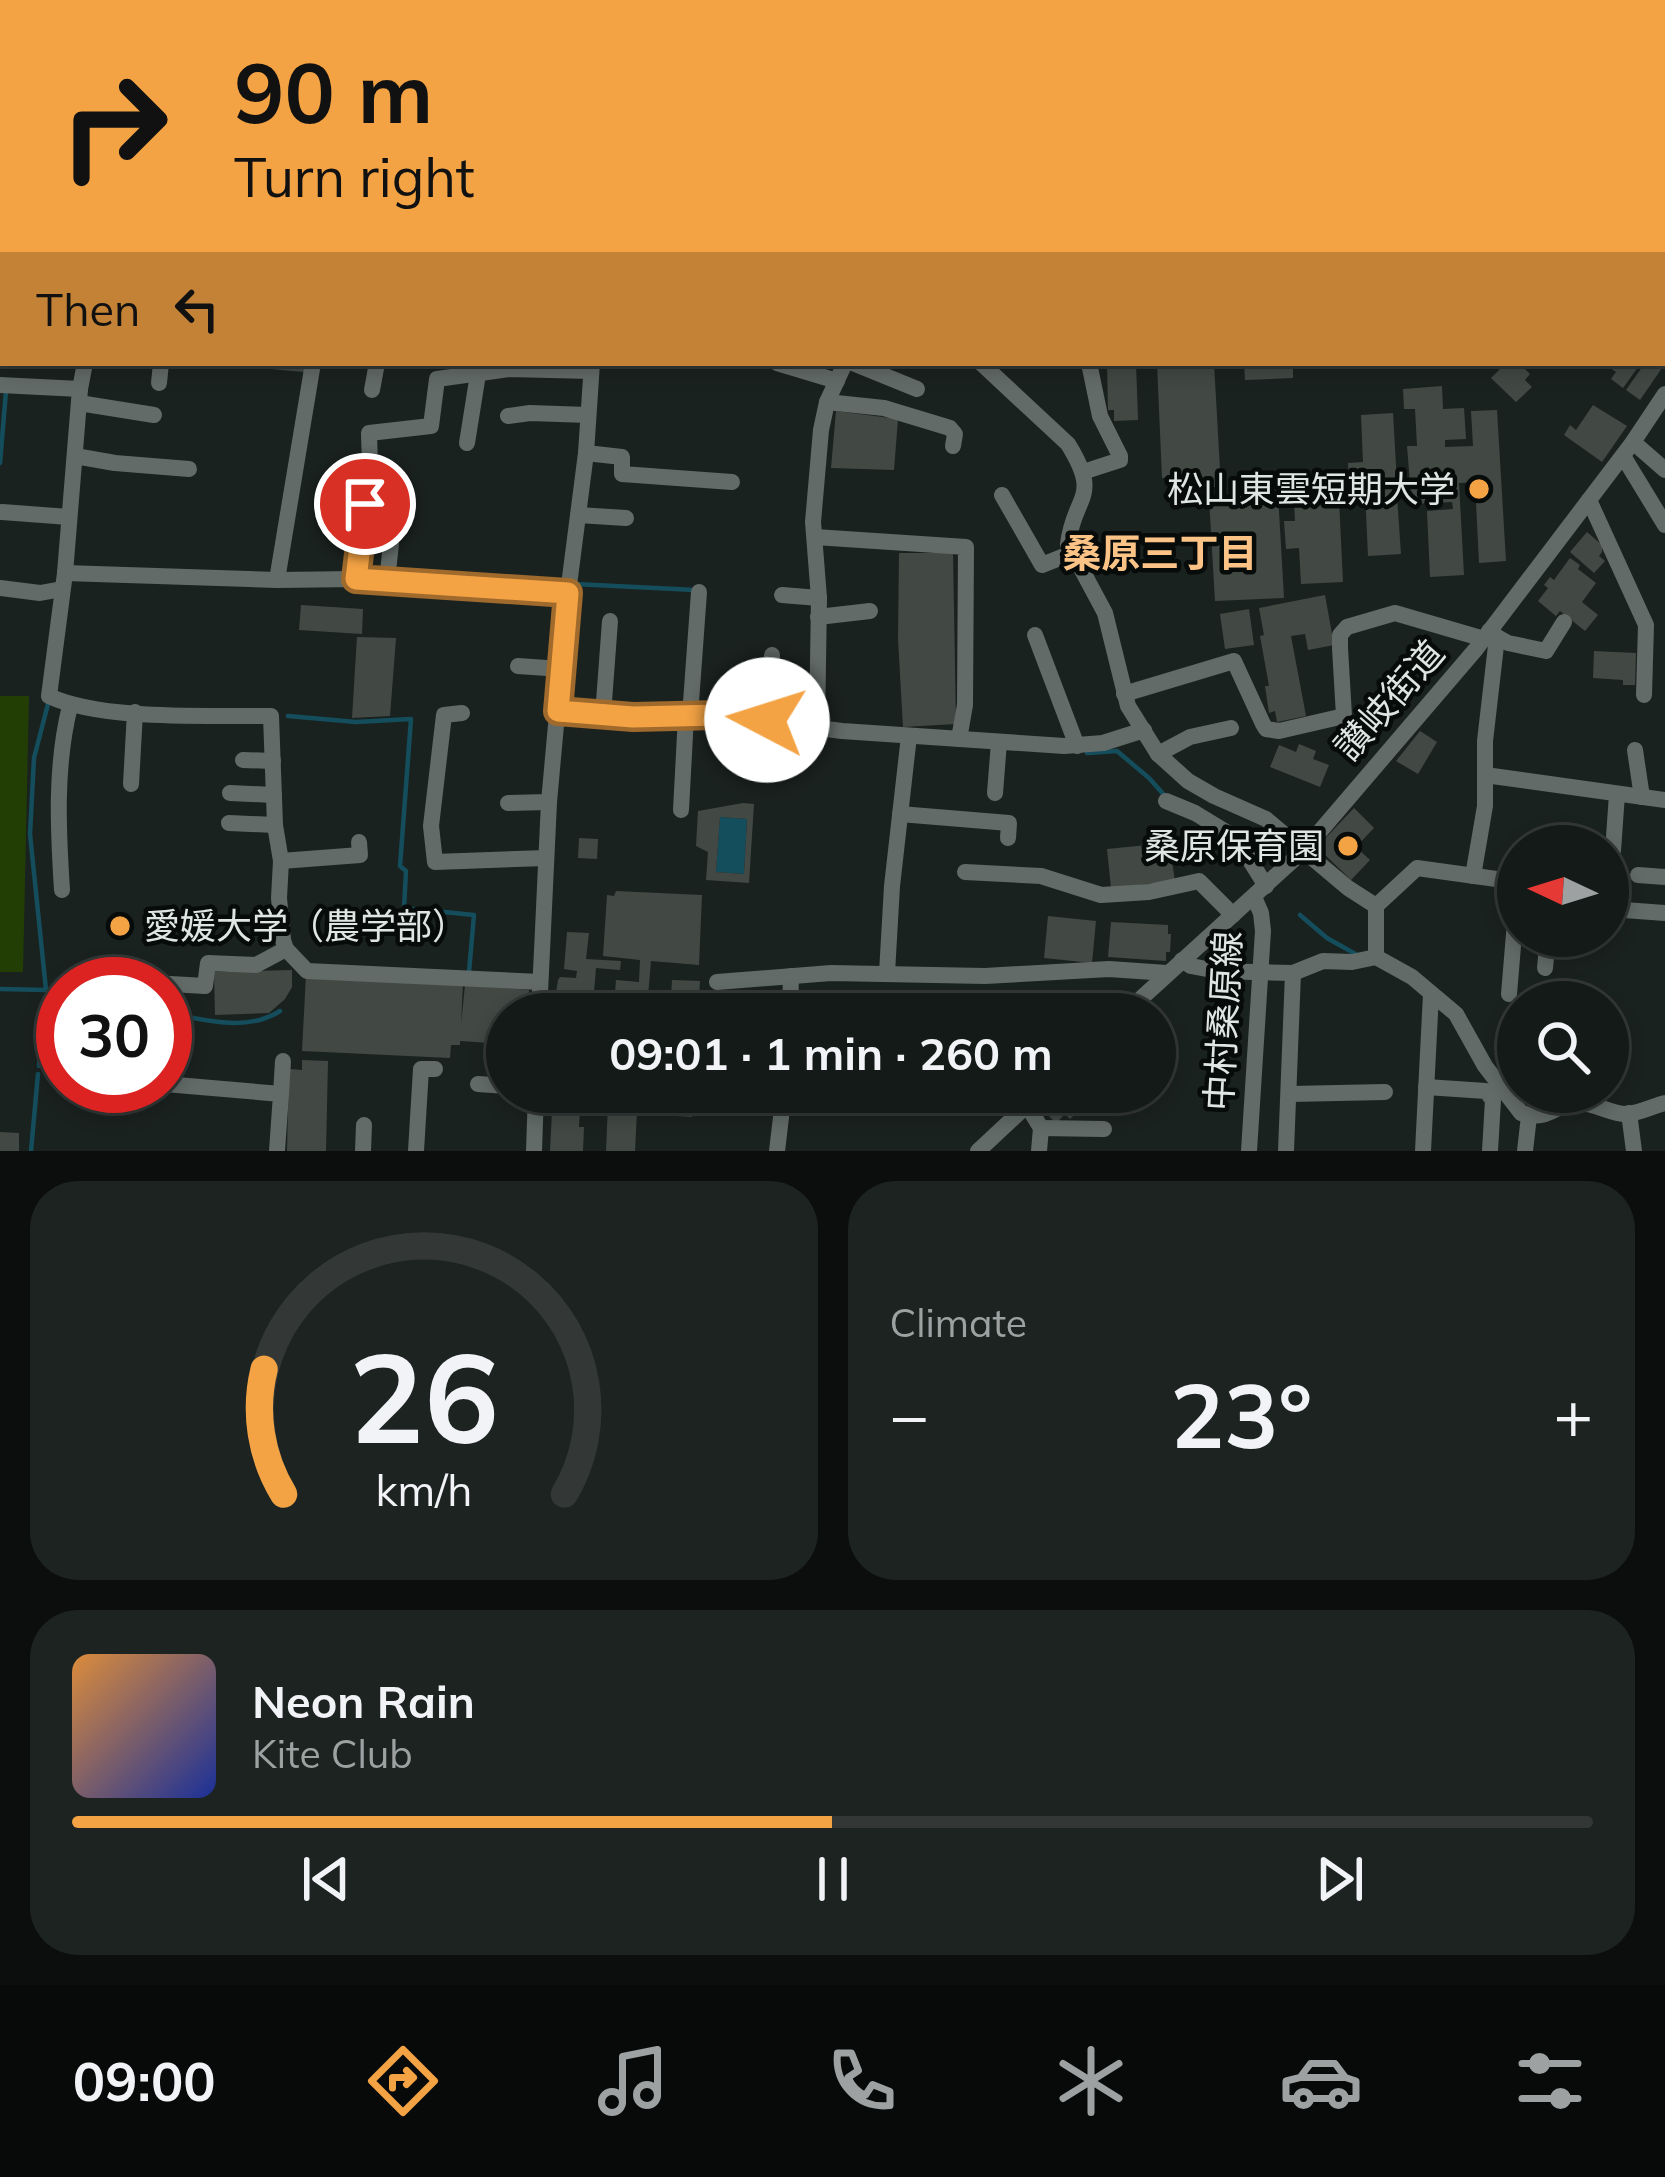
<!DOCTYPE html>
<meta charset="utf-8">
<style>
:root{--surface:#141a18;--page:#1d2321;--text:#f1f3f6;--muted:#9da1a2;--line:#333837;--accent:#f4a344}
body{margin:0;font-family:Mulish,"Noto Sans JP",sans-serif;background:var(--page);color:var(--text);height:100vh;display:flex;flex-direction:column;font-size:45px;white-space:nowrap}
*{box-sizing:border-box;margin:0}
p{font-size:39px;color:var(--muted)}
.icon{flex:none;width:66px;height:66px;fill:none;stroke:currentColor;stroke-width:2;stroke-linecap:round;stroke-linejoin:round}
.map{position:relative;height:1151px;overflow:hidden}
.details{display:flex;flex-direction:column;gap:30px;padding:30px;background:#0b0e0d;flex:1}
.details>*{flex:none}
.guide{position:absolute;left:0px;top:0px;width:1665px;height:366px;box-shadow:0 6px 18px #0003,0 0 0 3px var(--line);background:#f4a344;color:#111;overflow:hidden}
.needle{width:78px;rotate:274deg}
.tools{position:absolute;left:1497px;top:825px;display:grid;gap:24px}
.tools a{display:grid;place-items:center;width:132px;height:132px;border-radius:50%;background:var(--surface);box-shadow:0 6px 18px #0003,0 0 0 3px var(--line);font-size:60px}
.speed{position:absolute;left:36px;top:957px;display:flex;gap:24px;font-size:60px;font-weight:700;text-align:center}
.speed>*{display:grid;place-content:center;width:156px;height:156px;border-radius:50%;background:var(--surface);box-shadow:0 6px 18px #0003,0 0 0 3px var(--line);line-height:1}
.speed .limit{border:18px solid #d22;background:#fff;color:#111}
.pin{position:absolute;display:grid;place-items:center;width:102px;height:102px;color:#fff;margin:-51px;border:6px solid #fff;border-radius:50%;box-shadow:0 3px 12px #0007}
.me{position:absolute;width:132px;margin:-66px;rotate:275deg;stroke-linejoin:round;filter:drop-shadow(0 0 9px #0008)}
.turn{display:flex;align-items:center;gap:42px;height:252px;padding:0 36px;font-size:54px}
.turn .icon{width:156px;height:156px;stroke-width:2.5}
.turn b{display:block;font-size:84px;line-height:102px}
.then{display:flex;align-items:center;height:114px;padding:0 36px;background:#0003;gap:24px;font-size:45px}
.big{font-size:90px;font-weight:700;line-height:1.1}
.details .card{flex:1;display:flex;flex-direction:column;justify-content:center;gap:18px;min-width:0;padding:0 42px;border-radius:48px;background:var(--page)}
.details .dial{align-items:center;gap:0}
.dial svg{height:312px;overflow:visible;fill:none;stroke:var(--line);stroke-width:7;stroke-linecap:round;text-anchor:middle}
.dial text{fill:var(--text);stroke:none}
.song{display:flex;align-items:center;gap:36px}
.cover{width:144px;height:144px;border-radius:18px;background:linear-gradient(135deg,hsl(30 70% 55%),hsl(230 70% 35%))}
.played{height:12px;border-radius:6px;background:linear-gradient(90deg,var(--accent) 50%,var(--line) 50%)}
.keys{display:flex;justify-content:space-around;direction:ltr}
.heat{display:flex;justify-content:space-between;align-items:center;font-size:66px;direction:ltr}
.details .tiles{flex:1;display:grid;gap:30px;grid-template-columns:1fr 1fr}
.card:last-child{grid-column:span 2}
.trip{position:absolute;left:486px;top:993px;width:690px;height:120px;border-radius:60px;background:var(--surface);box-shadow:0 6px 18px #0003,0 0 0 3px var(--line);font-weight:700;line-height:120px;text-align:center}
.tab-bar{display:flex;height:192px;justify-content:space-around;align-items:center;background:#080a0a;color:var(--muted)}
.tab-bar .icon{width:84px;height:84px}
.tab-bar .selected{color:var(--accent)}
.tab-bar b{font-size:54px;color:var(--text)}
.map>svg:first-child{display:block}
.green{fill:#233e04}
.water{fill:#144e5d}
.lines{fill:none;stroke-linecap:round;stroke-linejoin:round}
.stream{stroke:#144e5d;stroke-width:4.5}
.building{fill:#424944;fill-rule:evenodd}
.minor{stroke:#626b68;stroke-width:16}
.major{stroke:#498484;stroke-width:21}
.route-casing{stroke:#9f6a2c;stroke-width:30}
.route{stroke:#f4a344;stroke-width:21}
.poi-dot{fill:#f4a344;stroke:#070b0a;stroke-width:4.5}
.labels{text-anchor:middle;stroke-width:9;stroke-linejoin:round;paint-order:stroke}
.poi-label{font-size:36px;fill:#dfe5e3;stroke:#070b0a;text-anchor:end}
.street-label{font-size:36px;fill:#dfe5e3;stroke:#070b0a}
.neighbourhood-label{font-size:39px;font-weight:bold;fill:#fcc387;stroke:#070b0a}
</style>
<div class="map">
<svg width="1665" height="1151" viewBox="0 0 1665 1151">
<rect width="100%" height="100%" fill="#1a2220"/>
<polygon class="green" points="0,696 29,696 23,972 0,972"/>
<polygon class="water" points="720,817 747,819 744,874 716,872"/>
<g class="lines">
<g class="stream">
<polyline points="162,0 162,3"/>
<polyline points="1132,0 1142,3"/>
<polyline points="248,3 250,0"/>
<polyline points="1172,3 1174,0"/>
<polyline points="0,268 3,269"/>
<polyline points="0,463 6,391"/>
<polyline points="575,584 695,590"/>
<polyline points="288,716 356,722 411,719 400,866 406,871 404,908 474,915 469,972"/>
<polyline points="1087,753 1117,751 1149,778 1165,796"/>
<polyline points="1300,915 1327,938 1359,956"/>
<polyline points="0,989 46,990 30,834 34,758 48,704"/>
<polyline points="54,1002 63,1002"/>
<path d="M165,1013C203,1019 246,1033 280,1011"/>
<polyline points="39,1066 45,1001"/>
<polyline points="31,1151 38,1074"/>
</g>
</g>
<g class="building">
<polygon points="238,363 305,363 304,372 238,366"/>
<polygon points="1107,363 1136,363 1138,420 1114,421 1114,410 1108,410"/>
<polygon points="1157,363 1214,363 1221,487 1182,489 1182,477 1162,478"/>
<polygon points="1244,363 1293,363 1293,378 1245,380"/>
<polygon points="1506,363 1519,363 1530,374 1525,380 1532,387 1516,402 1491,378"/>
<polygon points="1603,363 1641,363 1623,388 1611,379 1616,372"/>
<polygon points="1645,363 1664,365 1640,400 1626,390"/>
<polygon points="1442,386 1443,409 1464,408 1466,439 1445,440 1445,447 1473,446 1471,411 1497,410 1506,561 1479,563 1475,482 1459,483 1464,575 1430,577 1427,511 1453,509 1452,502 1413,504 1412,495 1397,496 1401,554 1368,556 1365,490 1349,491 1348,463 1363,462 1361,415 1393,413 1397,483 1410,483 1407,446 1417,446 1415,409 1404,409 1403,389"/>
<polygon points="1593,405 1627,426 1602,462 1564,435 1570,425 1576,430"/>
<polygon points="836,411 898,419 894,470 831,468"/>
<polygon points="1278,494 1284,598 1215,601 1209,498"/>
<polygon points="1339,499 1343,582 1301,584 1299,548 1286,549 1284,521 1295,521 1294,501"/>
<polygon points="1587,532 1602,545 1602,552 1599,556 1605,561 1594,573 1570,552"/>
<polygon points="899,553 953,553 956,724 903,727 898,639"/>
<polygon points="1570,558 1580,565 1578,569 1596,583 1582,602 1598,615 1585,631 1560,611 1556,616 1538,601 1548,588 1544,585 1550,577 1554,580"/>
<polygon points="1325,595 1334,645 1308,650 1305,634 1291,636 1306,716 1277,722 1275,711 1269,713 1265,686 1269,686 1260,636 1264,635 1259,608"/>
<polygon points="301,605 363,609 362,634 299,630"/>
<polygon points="1249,609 1254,645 1225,649 1220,614"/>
<polygon points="357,637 396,638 390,716 352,718"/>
<polygon points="1594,651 1636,653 1635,685 1623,685 1623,680 1593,678"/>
<polygon points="1420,731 1437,742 1418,774 1396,761"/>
<polygon points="1299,744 1316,751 1313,759 1329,765 1320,787 1270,767 1279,745 1296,752"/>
<path d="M743,803L754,804L749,883L706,880L708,852L696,846L698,811ZM720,817L747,819L744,874L716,872Z"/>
<polygon points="1354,808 1374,828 1356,847 1370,860 1351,880 1317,847"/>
<polygon points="579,838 598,839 597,859 578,858"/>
<polygon points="1158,844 1160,856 1171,855 1175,881 1111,888 1107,849"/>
<polygon points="616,891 702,895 699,965 651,961 647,1008 653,1008 654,997 671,997 672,980 700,981 698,1014 613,1014 614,1006 607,1005 608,992 615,993 616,980 639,982 640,960 603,956 607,895 614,896"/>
<polygon points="1048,916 1096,921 1092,963 1044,958"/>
<polygon points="1111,922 1168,925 1168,934 1171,934 1170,952 1166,952 1166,961 1108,957"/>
<polygon points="567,932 589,933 586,959 621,961 620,970 596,968 593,1004 586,1003 586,1009 600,1011 600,1014 557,1014 557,999 555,999 558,980 560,977 576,978 577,971 564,969"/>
<polygon points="292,970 292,987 285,999 269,1013 215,1015 214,972"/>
<polygon points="306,975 463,983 461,1024 465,985 529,990 528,1004 532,1004 532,1014 507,1014 507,1044 460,1041 460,1045 451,1045 450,1058 302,1051"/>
<polygon points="302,1060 328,1061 326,1151 287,1151 289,1069 302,1070"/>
<polygon points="553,1092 581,1092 579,1127 584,1127 583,1151 550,1151"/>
<polygon points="591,1092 638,1092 635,1151 606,1151 608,1104 591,1103"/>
<polygon points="642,1092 693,1092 692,1117 661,1115 662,1106 641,1105"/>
<polygon points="1065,1092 1091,1092 1095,1096 1070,1119 1065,1114 1056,1123 1044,1111"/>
<polygon points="0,1132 19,1133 19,1151 0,1151"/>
</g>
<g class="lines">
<g class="minor">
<polyline points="339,0 343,3"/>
<polyline points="389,0 389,3"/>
<polyline points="716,0 718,3"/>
<polyline points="1443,0 1448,3"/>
<polyline points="1572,0 1580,3"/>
<polyline points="95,3 95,0"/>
<polyline points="210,3 211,0"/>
<polyline points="448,3 449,0"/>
<polyline points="856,3 856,0"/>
<polyline points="1460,3 1461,0"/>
<polyline points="1662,38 1665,39"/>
<polyline points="1662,73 1665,65"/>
<polyline points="1662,136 1665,138"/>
<polyline points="0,138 3,139"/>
<polyline points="1662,200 1665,201"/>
<polyline points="1662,349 1665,351"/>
<path d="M85,363L80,389L65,573L49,696C102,721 211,715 271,716L275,825L281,861L279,898L283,940L286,949L307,971L540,982"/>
<polyline points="777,363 837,381"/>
<polyline points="853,363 917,389"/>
<path d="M981,363L1068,444C1102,499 1074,494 1068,544L1105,613L1128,706L1158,754L1188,781L1214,796L1266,819L1348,888L1376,906L1417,868L1518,882"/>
<polyline points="159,383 161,363"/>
<polyline points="0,385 80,389"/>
<polyline points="372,390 377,363"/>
<polyline points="827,402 884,408 950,428 955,434 953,446"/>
<polyline points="79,403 154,415"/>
<polyline points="508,416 530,413 588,415"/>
<polyline points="1633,442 1665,470"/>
<polyline points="467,443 478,374"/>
<polyline points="586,453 622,457 622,474 732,482"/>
<polyline points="75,456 115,463 189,469"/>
<polyline points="1623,456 1665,525"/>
<polyline points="1083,472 1120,460 1120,456 1100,416 1089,363"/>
<polyline points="1002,495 1042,565 1072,553"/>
<polyline points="1589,500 1646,625 1644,695"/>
<polyline points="2,512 69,517"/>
<polyline points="578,515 626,518"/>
<polyline points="815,537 966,547 965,705 959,739"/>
<polyline points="65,573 277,580 356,579 568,593"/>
<polyline points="356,579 370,467 369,433 431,426 437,379 510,369 591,371"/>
<polyline points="277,580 313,363"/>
<polyline points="387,581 396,497"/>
<polyline points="0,588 40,593 62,589"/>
<polyline points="782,595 819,598"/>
<polyline points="818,617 870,611"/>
<polyline points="1035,635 1077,746"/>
<polyline points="1497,637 1508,643 1546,651 1564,622"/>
<polyline points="518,666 561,669"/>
<polyline points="1124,694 1234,661 1263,724 1266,729 1279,731 1344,716 1340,648 1340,635 1347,627 1395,613 1484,639"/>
<polyline points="558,711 633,717 718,715 842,731 1064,746 1103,743 1144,730"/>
<polyline points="462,713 444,715 431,826 435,862 546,858"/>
<polyline points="603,715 610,621"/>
<polyline points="690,716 699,592"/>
<polyline points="767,720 772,655"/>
<polyline points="817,727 819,598 813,522 821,430 827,402 845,363"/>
<polyline points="1635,750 1642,797"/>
<polyline points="1158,754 1190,737 1231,728"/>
<polyline points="243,760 273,761"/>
<polyline points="1485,775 1665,800"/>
<polyline points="131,784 135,712"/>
<polyline points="230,793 274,795"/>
<polyline points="995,793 999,742"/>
<polyline points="1166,801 1195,813 1236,838 1266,886"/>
<polyline points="508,803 549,802"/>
<polyline points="681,810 686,716"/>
<polyline points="900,814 1009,823 1008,838"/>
<polyline points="229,823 275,825"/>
<polyline points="1613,851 1617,794"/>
<polyline points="281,861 360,855 359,842"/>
<polyline points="965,872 1041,876 1101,895 1149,892 1199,881 1233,915"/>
<polyline points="1638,875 1665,877"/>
<polyline points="1473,876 1485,806 1485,741 1497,637 1489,631"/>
<path d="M62,890C58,828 55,766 70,706"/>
<polyline points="1608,902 1624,910 1665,913"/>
<path d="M1376,906V957L1412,977L1456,1014L1485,1066L1521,1113C1551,1122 1554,1103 1577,1103C1594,1102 1610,1114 1626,1114C1638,1114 1653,1106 1665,1103"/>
<polyline points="1182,960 1191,966 1217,971 1293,973 1323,961 1352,962 1376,957"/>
<polyline points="1545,968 1548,936"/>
<polyline points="887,973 892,886 909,736"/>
<polyline points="717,982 831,973 985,976 1109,969 1167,973"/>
<polyline points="170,984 205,986 208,963 256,965 286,949"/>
<polyline points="1509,994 1518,886"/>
<polyline points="539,1014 549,802 568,593 586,453 592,363"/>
<polyline points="790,1014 791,976"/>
<polyline points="1124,1014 1304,850 1476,649 1633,442 1665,394"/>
<polyline points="165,1084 281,1094 277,1151"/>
<polyline points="478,1084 507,1086"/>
<polyline points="1426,1087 1486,1091 1493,1100 1490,1151"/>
<polyline points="849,1092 972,1098 1037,1096"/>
<polyline points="281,1094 283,1061"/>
<polyline points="1290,1094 1385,1092"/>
<polyline points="1027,1105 1041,1128 1039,1151"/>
<polyline points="1629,1113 1634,1151"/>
<polyline points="1041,1128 1104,1129"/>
<polyline points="363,1151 364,1125"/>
<polyline points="416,1151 421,1069 435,1069"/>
<polyline points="534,1151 536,1092"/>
<polyline points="777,1151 784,1092"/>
<polyline points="978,1151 1039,1094"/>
<polyline points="1249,1151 1263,931 1261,913 1254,897"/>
<polyline points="1286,1151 1293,973"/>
<polyline points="1423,1151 1431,994"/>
<polyline points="1525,1151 1529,1116"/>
</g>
<g class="major">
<polyline points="1090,0 1093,3"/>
<polyline points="1662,263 1665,264"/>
</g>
</g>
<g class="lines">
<g class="route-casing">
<polyline id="route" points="365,504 356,579 568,593 558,711 633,717 718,715 767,720"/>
</g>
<use href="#route" class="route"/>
</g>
<g class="poi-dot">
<circle cx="1479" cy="489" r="12"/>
<circle cx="1348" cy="846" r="12"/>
<circle cx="120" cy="926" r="12"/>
</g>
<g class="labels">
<g class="poi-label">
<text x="1455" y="502">松山東雲短期大学</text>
<text x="1324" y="859">桑原保育園</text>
<text x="144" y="939" text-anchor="start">愛媛大学（農学部）</text>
</g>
<g class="street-label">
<text transform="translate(1389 700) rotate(-49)" y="13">讃岐街道</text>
<text transform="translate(1223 1021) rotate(-87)" y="13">中村桑原線</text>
</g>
<g class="neighbourhood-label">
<text x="1160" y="567">桑原三丁目</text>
</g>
</g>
</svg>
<div class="tools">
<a><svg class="needle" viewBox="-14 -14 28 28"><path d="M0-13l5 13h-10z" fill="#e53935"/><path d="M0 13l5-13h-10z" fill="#9da1a2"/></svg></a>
<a><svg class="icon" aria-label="search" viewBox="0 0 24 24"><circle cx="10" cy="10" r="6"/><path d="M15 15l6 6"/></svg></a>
</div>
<div class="speed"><div class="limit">30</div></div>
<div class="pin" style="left:365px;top:504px;background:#d93025"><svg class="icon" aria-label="arrive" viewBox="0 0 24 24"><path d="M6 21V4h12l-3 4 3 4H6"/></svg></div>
<svg class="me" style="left:767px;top:720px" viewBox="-20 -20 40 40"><circle r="19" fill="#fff"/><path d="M0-13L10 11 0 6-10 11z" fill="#f4a344"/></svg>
<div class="trip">09:01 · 1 min · 260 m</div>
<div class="guide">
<div class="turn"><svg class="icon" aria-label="right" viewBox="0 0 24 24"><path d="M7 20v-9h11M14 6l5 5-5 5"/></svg><div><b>90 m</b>Turn right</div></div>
<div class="then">Then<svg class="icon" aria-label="left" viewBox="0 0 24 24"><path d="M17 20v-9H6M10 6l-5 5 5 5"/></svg></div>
</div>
</div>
<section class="details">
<div class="tiles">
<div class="card dial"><svg viewBox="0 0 100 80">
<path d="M14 69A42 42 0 1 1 86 69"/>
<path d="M14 69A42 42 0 0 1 9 37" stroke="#f4a344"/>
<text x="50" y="56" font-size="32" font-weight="700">26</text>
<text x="50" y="72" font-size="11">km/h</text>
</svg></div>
<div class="card"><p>Climate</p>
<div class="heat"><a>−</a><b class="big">23°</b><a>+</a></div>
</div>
<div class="card">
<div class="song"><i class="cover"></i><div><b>Neon Rain</b><p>Kite Club</p></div></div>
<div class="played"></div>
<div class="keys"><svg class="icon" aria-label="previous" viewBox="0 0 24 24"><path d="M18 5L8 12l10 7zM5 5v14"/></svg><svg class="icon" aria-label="pause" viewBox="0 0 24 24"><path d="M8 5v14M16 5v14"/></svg><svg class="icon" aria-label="next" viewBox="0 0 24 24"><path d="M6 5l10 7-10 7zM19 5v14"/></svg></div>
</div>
</div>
</section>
<nav class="tab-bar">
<b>09:00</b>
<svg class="icon selected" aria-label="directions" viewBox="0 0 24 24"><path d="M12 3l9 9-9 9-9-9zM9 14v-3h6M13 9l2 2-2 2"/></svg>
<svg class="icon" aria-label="music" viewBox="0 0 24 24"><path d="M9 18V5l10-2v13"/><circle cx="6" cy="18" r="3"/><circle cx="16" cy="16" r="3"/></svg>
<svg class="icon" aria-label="phone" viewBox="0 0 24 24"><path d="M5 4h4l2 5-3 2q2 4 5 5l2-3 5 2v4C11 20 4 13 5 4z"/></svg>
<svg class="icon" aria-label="climate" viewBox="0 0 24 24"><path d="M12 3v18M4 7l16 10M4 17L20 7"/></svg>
<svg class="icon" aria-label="car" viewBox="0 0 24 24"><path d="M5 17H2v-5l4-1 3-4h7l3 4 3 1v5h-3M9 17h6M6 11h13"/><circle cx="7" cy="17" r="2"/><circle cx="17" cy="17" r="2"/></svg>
<svg class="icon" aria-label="filters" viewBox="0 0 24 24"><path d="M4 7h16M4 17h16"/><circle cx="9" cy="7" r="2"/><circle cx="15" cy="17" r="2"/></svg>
</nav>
